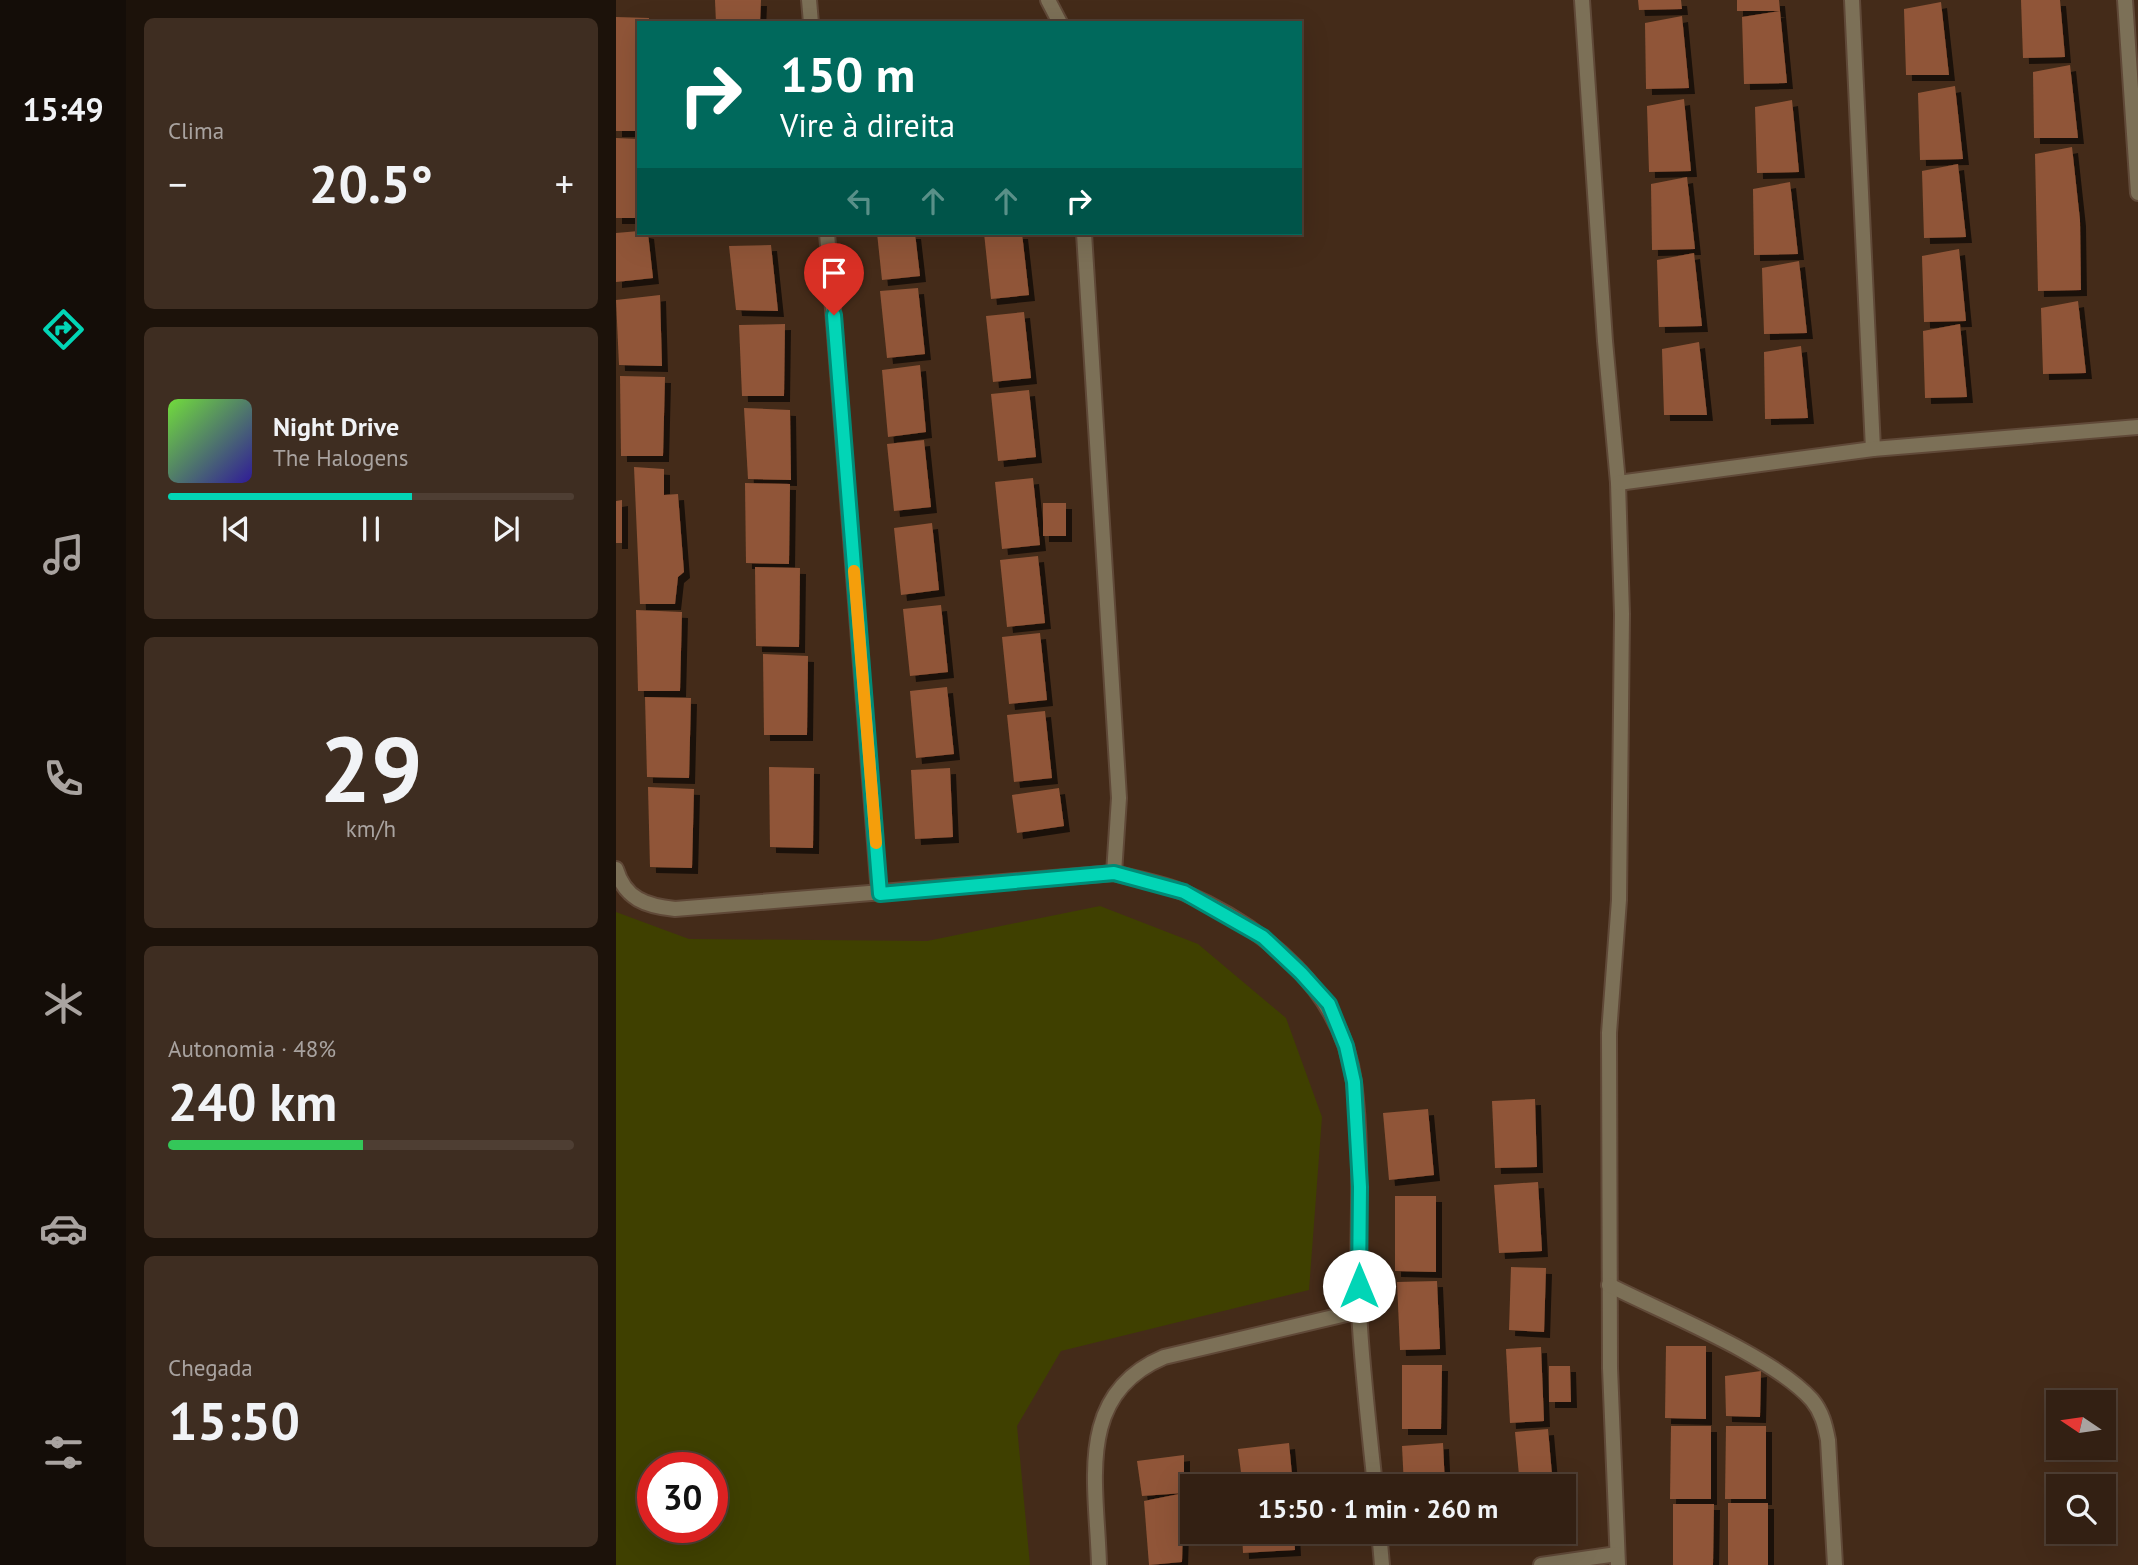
<!DOCTYPE html>
<html lang="pt">
<meta charset="utf-8">
<style>
:root{--surface:#332013;--page:#3e2d21;--text:#f1f3f6;--muted:#a9a3a0;--line:#4e3e33;--accent:#02d5b6}
body{margin:0;font-family:"PT Sans",sans-serif;background:var(--page);color:var(--text);height:100vh;display:flex;flex-direction:column;font-size:26px;white-space:nowrap}
*{box-sizing:border-box;margin:0}
p{font-size:23px;color:var(--muted)}
.icon{flex:none;width:38px;height:38px;fill:none;stroke:currentColor;stroke-width:2;stroke-linecap:round;stroke-linejoin:round}
.map{position:relative;flex:1;overflow:hidden}
.panel{display:flex;flex-direction:column;gap:18px;padding:18px;background:#1c120a;width:490px}
.panel>*{flex:none}
.hud{position:absolute;left:21px;top:21px;width:665px;height:214px;border-radius:0px;box-shadow:0 7px 28px #0002,0 0 0 2px var(--line);background:#00695c;color:#fff;overflow:hidden}
.needle{width:46px;rotate:283deg}
.controls{position:absolute;left:1430px;top:1390px;display:grid;gap:14px}
.controls a{display:grid;place-items:center;width:70px;height:70px;border-radius:0px;background:var(--surface);box-shadow:0 7px 28px #0002,0 0 0 2px var(--line);font-size:35px}
.speed{position:absolute;left:21px;top:1452px;display:flex;gap:14px;font-size:35px;font-weight:700;text-align:center}
.speed>*{display:grid;place-content:center;width:91px;height:91px;border-radius:50%;background:var(--surface);box-shadow:0 7px 28px #0002,0 0 0 2px var(--line);line-height:1}
.speed .limit{border:10px solid #d22;background:#fff;color:#111}
.pin{position:absolute;display:grid;place-items:center;width:60px;height:60px;color:#fff;margin:-72px -30px;border-radius:50% 50% 50% 0;rotate:-45deg;box-shadow:0 0 7px #0007}
.pin .icon{rotate:45deg}
.me{position:absolute;width:77px;margin:-38px;rotate:0deg;stroke-linejoin:round;filter:drop-shadow(0 0 5px #0008)}
.turn{display:flex;align-items:center;gap:24px;height:147px;padding:0 28px;font-size:32px}
.turn .icon{width:91px;height:91px;stroke-width:2.5}
.turn b{display:block;font-size:49px;line-height:60px}
.lanes{display:flex;align-items:center;height:66px;padding:0 28px;background:#0003;justify-content:center;gap:35px;direction:ltr}
.lanes .off{opacity:.35}
.big{font-size:52px;font-weight:800;line-height:1.1}
.panel .card{flex:1;display:flex;flex-direction:column;justify-content:center;gap:10px;min-width:0;padding:0 24px;border-radius:10px;background:var(--page)}
.panel .dial{align-items:center;gap:0}
.dial b{font-size:91px;line-height:1}
.song{display:flex;align-items:center;gap:21px}
.cover{width:84px;height:84px;border-radius:10px;background:linear-gradient(135deg,hsl(100 70% 55%),hsl(250 70% 35%))}
.played{height:7px;border-radius:4px;background:linear-gradient(90deg,var(--accent) 60%,var(--line) 60%)}
.keys{display:flex;justify-content:space-around;direction:ltr}
.heat{display:flex;justify-content:space-between;align-items:center;font-size:38px;direction:ltr}
.charge{height:10px;border-radius:5px;background:linear-gradient(90deg,#34c759 48%,var(--line) 0)}
.trip{position:absolute;left:564px;top:1474px;width:396px;height:70px;border-radius:0px;background:var(--surface);box-shadow:0 7px 28px #0002,0 0 0 2px var(--line);font-weight:800;line-height:70px;text-align:center}
main{display:flex;flex:1;min-height:0}
.menu{display:flex;flex-direction:column;width:126px;justify-content:space-around;align-items:center;background:#140d08;color:var(--muted)}
.menu .icon{width:49px;height:49px}
.menu .on{color:var(--accent)}
.menu b{font-size:32px;color:var(--text)}
.map>svg:first-child{display:block}
.green{fill:#3f4000;fill-rule:evenodd}
.building{fill:#905537;filter:url(#shadow)}
.lines{fill:none;stroke-linecap:round;stroke-linejoin:round}
.minor-casing{stroke:#604938;stroke-width:18}
.minor{stroke:#7c7057;stroke-width:14}
.route-casing{stroke:#018a76;stroke-width:18}
.route{stroke:#02d5b6;stroke-width:12}
.slow{stroke:#f59e0b;stroke-width:12}
</style>
<main>
<nav class="menu">
<b>15:49</b>
<svg class="icon on" aria-label="directions" viewBox="0 0 24 24"><path d="M12 3l9 9-9 9-9-9zM9 14v-3h6M13 9l2 2-2 2"/></svg>
<svg class="icon" aria-label="music" viewBox="0 0 24 24"><path d="M9 18V5l10-2v13"/><circle cx="6" cy="18" r="3"/><circle cx="16" cy="16" r="3"/></svg>
<svg class="icon" aria-label="phone" viewBox="0 0 24 24"><path d="M5 4h4l2 5-3 2q2 4 5 5l2-3 5 2v4C11 20 4 13 5 4z"/></svg>
<svg class="icon" aria-label="climate" viewBox="0 0 24 24"><path d="M12 3v18M4 7l16 10M4 17L20 7"/></svg>
<svg class="icon" aria-label="car" viewBox="0 0 24 24"><path d="M5 17H2v-5l4-1 3-4h7l3 4 3 1v5h-3M9 17h6M6 11h13"/><circle cx="7" cy="17" r="2"/><circle cx="17" cy="17" r="2"/></svg>
<svg class="icon" aria-label="filters" viewBox="0 0 24 24"><path d="M4 7h16M4 17h16"/><circle cx="9" cy="7" r="2"/><circle cx="15" cy="17" r="2"/></svg>
</nav>
<section class="panel">
<div class="card"><p>Clima</p>
<div class="heat"><a>−</a><b class="big">20.5°</b><a>+</a></div>
</div>
<div class="card">
<div class="song"><i class="cover"></i><div><b>Night Drive</b><p>The Halogens</p></div></div>
<div class="played"></div>
<div class="keys"><svg class="icon" aria-label="previous" viewBox="0 0 24 24"><path d="M18 5L8 12l10 7zM5 5v14"/></svg><svg class="icon" aria-label="pause" viewBox="0 0 24 24"><path d="M8 5v14M16 5v14"/></svg><svg class="icon" aria-label="next" viewBox="0 0 24 24"><path d="M6 5l10 7-10 7zM19 5v14"/></svg></div>
</div>
<div class="card dial"><b>29</b><p>km/h</p></div>
<div class="card"><p>Autonomia · 48%</p><b class="big">240 km</b><div class="charge"></div></div>
<div class="card"><p>Chegada</p><b class="big">15:50</b></div>
</section>
<div class="map">
<svg width="1522" height="1565" viewBox="0 0 1522 1565">
<defs>
<filter id="shadow"><feDropShadow dx="6" dy="6" stdDeviation="0" flood-color="#0009"/></filter>
</defs>
<rect width="100%" height="100%" fill="#442b19"/>
<path class="green" d="M484,906L582,944L670,1018L706,1117L693,1290L445,1351L401,1426L414,1565H0V912L73,939L311,941ZM37,1468H96V1528H37Z"/>
<g class="building">
<polygon points="99,0 145,0 144,23 100,23"/>
<polygon points="1022,0 1065,0 1066,9 1023,10"/>
<polygon points="1121,0 1163,0 1164,11 1121,11"/>
<polygon points="1405,0 1444,0 1449,57 1407,58"/>
<polygon points="1325,2 1333,75 1290,75 1288,9"/>
<polygon points="1164,11 1171,83 1128,84 1126,17"/>
<polygon points="1066,16 1073,88 1030,89 1029,23"/>
<polygon points="0,17 33,18 33,23 23,23 23,131 0,131"/>
<polygon points="1454,65 1462,138 1418,138 1417,72"/>
<polygon points="1339,86 1347,159 1304,160 1302,93"/>
<polygon points="1068,99 1075,171 1033,172 1031,106"/>
<polygon points="1176,100 1183,172 1141,173 1139,107"/>
<polygon points="0,138 23,139 23,218 0,218"/>
<polygon points="1456,147 1464,220 1465,290 1422,291 1419,154"/>
<polygon points="1342,164 1350,237 1308,238 1306,171"/>
<polygon points="1071,177 1079,249 1036,250 1035,184"/>
<polygon points="1174,182 1182,254 1138,255 1137,189"/>
<polygon points="23,231 32,233 37,278 0,282 0,233"/>
<polygon points="261,233 299,233 304,276 266,280"/>
<polygon points="368,233 406,233 413,295 375,299"/>
<polygon points="155,245 162,311 120,310 113,246"/>
<polygon points="1343,249 1350,321 1308,322 1306,256"/>
<polygon points="1078,253 1086,326 1043,327 1041,260"/>
<polygon points="1183,261 1191,333 1148,334 1146,268"/>
<polygon points="302,288 309,354 271,358 264,291"/>
<polygon points="44,295 46,366 3,365 0,300"/>
<polygon points="1462,301 1470,373 1427,374 1425,308"/>
<polygon points="408,312 415,378 377,382 370,316"/>
<polygon points="169,324 168,396 126,396 123,325"/>
<polygon points="1344,324 1351,397 1309,398 1307,331"/>
<polygon points="1083,342 1091,415 1048,415 1046,349"/>
<polygon points="1185,346 1192,418 1149,419 1148,352"/>
<polygon points="304,365 310,432 272,437 266,370"/>
<polygon points="4,376 49,377 47,456 5,456"/>
<polygon points="413,390 420,457 382,461 375,394"/>
<polygon points="128,408 174,410 175,480 132,479"/>
<polygon points="308,440 315,507 278,511 271,444"/>
<polygon points="18,467 48,469 48,495 62,494 68,572 62,577 59,604 24,604"/>
<polygon points="417,478 424,545 386,549 379,482"/>
<polygon points="129,483 174,484 173,564 130,563"/>
<polygon points="6,500 6,543 0,543 0,501"/>
<rect x="427" y="503" width="23" height="33"/>
<polygon points="316,523 323,590 285,595 278,528"/>
<polygon points="422,556 429,623 391,627 384,560"/>
<polygon points="139,567 184,568 183,647 140,646"/>
<polygon points="325,605 332,672 294,676 287,609"/>
<polygon points="20,610 66,612 64,691 22,691"/>
<polygon points="424,633 431,700 393,704 386,637"/>
<polygon points="147,654 192,656 191,735 148,735"/>
<polygon points="331,687 338,754 300,758 294,691"/>
<polygon points="29,697 75,698 73,778 31,777"/>
<polygon points="429,711 436,778 398,782 391,715"/>
<polygon points="153,767 198,768 197,848 154,847"/>
<polygon points="334,768 337,837 299,839 295,770"/>
<polygon points="32,787 78,789 76,868 34,867"/>
<polygon points="443,788 448,826 401,833 396,795"/>
<polygon points="919,1099 921,1167 879,1168 876,1101"/>
<polygon points="812,1109 818,1175 773,1180 767,1113"/>
<polygon points="922,1182 926,1251 883,1253 878,1185"/>
<polygon points="779,1196 820,1196 820,1272 779,1271"/>
<polygon points="895,1267 930,1268 928,1332 893,1330"/>
<polygon points="821,1281 824,1349 784,1350 781,1282"/>
<polygon points="1050,1346 1090,1346 1090,1419 1049,1418"/>
<polygon points="925,1347 928,1421 894,1423 890,1349"/>
<polygon points="786,1365 826,1365 825,1429 786,1429"/>
<polygon points="933,1366 954,1366 955,1402 933,1402"/>
<polygon points="1145,1371 1144,1417 1110,1416 1109,1376"/>
<polygon points="1055,1426 1095,1426 1095,1499 1054,1499"/>
<polygon points="1110,1426 1150,1426 1150,1499 1109,1499"/>
<polygon points="932,1429 937,1486 904,1486 899,1432"/>
<polygon points="673,1443 676,1475 626,1480 622,1449"/>
<polygon points="827,1443 829,1486 788,1486 786,1446"/>
<polygon points="568,1455 568,1493 526,1496 521,1461"/>
<polygon points="568,1493 566,1562 533,1565 528,1501"/>
<rect x="1112" y="1503" width="40" height="62"/>
<polygon points="1057,1504 1098,1504 1097,1565 1057,1565"/>
<polygon points="626,1531 678,1531 679,1550 627,1553"/>
</g>
<g class="lines">
<g class="minor-casing">
<g id="minor">
<polyline points="193,0 195,23"/>
<polyline points="432,0 444,23"/>
<polyline points="966,0 989,341 1002,483 1006,614 1003,900 993,1033 994,1368 1002,1565"/>
<polyline points="1236,0 1257,449"/>
<polyline points="1509,0 1522,193"/>
<polyline points="211,233 263,894"/>
<polyline points="468,233 503,798 498,873"/>
<polyline points="1002,483 1257,449 1522,427"/>
<path d="M0,869C9,899 30,906 59,909L498,873C521,879 547,883 569,893C650,928 726,991 738,1082C748,1158 740,1235 743,1311C746,1369 753,1428 759,1486"/>
<path d="M993,1285C1048,1313 1157,1356 1196,1400C1206,1412 1209,1425 1212,1440L1219,1565"/>
<polyline points="763,1531 766,1565"/>
<path d="M483,1565C481,1484 458,1395 548,1357L743,1311"/>
<polyline points="925,1565 1001,1554"/>
</g>
</g>
<use href="#minor" class="minor"/>
</g>
<g class="lines">
<g class="route-casing">
<polyline id="route" points="218,315 264,894 498,873 568,892 647,937 685,973 713,1004 730,1046 738,1082 744,1187 743,1286"/>
</g>
<use href="#route" class="route"/>
<polyline class="slow" points="238,571 260,843"/>
</g>
</svg>
<div class="controls">
<a><svg class="needle" viewBox="-14 -14 28 28"><path d="M0-13l5 13h-10z" fill="#e53935"/><path d="M0 13l5-13h-10z" fill="#a9a3a0"/></svg></a>
<a><svg class="icon" aria-label="search" viewBox="0 0 24 24"><circle cx="10" cy="10" r="6"/><path d="M15 15l6 6"/></svg></a>
</div>
<div class="speed"><div class="limit">30</div></div>
<div class="pin" style="left:218px;top:315px;background:#d93025"><svg class="icon" aria-label="arrive" viewBox="0 0 24 24"><path d="M6 21V4h12l-3 4 3 4H6"/></svg></div>
<svg class="me" style="left:743px;top:1286px" viewBox="-20 -20 40 40"><circle r="19" fill="#fff"/><path d="M0-13L10 11 0 6-10 11z" fill="#02d5b6"/></svg>
<div class="trip">15:50 · 1 min · 260 m</div>
<div class="hud">
<div class="turn"><svg class="icon" aria-label="right" viewBox="0 0 24 24"><path d="M7 20v-9h11M14 6l5 5-5 5"/></svg><div><b>150 m</b>Vire à direita</div></div>
<div class="lanes"><svg class="icon off" aria-label="left" viewBox="0 0 24 24"><path d="M17 20v-9H6M10 6l-5 5 5 5"/></svg><svg class="icon off" aria-label="ahead" viewBox="0 0 24 24"><path d="M12 20V5M6 11l6-6 6 6"/></svg><svg class="icon off" aria-label="ahead" viewBox="0 0 24 24"><path d="M12 20V5M6 11l6-6 6 6"/></svg><svg class="icon" aria-label="right" viewBox="0 0 24 24"><path d="M7 20v-9h11M14 6l5 5-5 5"/></svg></div>
</div>
</div>
</main>
